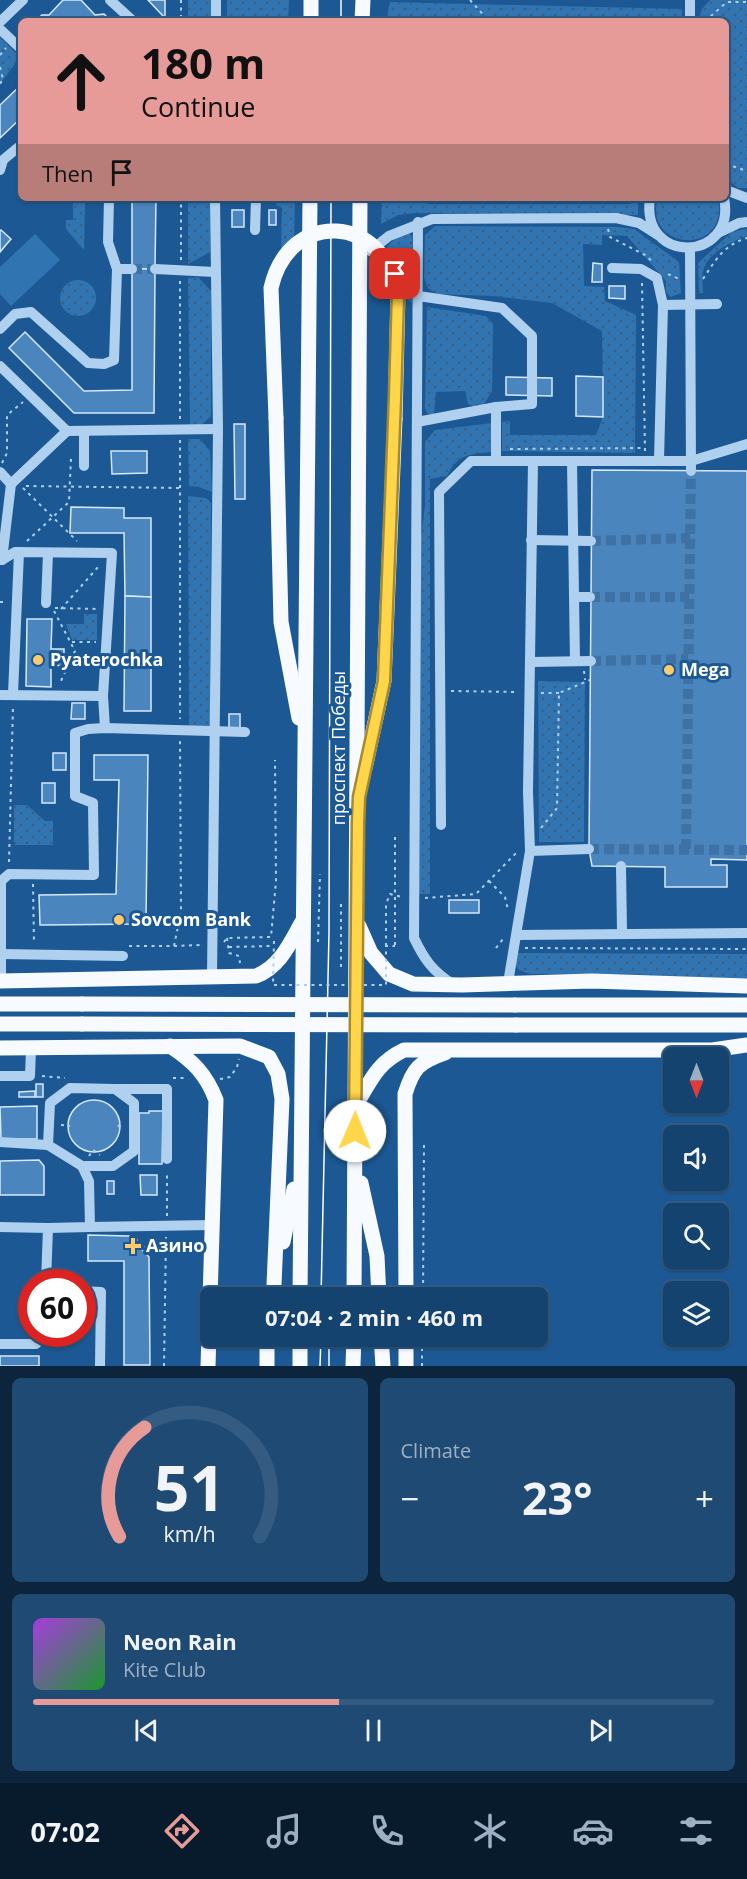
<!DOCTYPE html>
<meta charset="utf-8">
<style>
:root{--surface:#15436f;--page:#1e4a74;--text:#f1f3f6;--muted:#9db0c3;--line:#345c82;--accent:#e69b98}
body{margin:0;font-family:"Open Sans",sans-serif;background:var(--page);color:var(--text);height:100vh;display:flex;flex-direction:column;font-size:22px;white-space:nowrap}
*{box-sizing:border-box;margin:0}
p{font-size:20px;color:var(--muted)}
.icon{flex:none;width:33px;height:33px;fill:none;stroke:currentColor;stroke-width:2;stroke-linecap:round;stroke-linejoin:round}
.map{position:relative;height:1366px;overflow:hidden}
.sheet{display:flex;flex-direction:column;gap:12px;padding:12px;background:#0c253d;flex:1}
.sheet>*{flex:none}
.top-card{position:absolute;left:18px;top:18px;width:711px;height:183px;border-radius:9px;box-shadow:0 2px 4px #0004,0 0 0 2px var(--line);background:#e69b98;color:#111;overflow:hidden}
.needle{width:39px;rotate:180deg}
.buttons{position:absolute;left:663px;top:1047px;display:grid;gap:12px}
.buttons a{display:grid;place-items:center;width:66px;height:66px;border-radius:9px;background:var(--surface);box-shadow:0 2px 4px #0004,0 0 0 2px var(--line);font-size:30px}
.speed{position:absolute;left:18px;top:1269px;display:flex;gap:12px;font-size:30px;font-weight:700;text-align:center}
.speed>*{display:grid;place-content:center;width:78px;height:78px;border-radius:50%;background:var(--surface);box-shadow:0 2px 4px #0004,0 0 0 2px var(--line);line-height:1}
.speed .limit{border:9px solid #d22;background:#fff;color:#111}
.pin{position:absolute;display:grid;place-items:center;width:51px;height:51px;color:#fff;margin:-26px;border-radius:12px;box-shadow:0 3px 9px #0006}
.me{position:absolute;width:66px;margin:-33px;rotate:1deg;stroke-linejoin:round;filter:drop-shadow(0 0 4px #0008)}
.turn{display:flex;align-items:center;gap:21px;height:126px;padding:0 24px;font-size:27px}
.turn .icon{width:78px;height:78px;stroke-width:2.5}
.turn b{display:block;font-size:42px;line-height:51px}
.then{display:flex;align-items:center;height:57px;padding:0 24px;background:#0003;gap:12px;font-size:22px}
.big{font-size:45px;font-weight:700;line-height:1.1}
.sheet .tile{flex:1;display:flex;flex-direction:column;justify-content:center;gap:9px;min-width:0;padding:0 21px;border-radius:9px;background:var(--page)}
.sheet .dial{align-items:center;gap:0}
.dial svg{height:156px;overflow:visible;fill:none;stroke:var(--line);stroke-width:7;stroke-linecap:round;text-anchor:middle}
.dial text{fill:var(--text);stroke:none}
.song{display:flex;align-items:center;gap:18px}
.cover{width:72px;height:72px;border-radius:9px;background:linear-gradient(135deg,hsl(280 70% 55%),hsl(130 70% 35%))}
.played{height:6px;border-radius:3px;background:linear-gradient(90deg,var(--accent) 45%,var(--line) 45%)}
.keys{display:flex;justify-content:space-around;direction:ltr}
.heat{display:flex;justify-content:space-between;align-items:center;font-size:33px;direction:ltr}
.sheet .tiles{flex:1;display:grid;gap:12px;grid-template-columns:1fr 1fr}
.tile:last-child{grid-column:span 2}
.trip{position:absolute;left:200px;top:1287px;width:348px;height:60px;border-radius:9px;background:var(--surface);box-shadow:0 2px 4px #0004,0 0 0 2px var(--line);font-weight:700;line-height:60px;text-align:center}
.dock{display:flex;height:96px;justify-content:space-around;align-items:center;background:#081b2c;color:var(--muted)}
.dock .icon{width:42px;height:42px}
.dock .current{color:var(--accent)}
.dock b{font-size:27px;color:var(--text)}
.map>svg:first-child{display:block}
.green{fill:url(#green-dots)}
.pitch{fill:#3074b2}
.building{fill:#4a85bd;stroke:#d5e9fb;stroke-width:1.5}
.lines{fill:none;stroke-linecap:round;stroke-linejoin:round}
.minor-tunnel{stroke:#3e72a4;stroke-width:10;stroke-dasharray:10 5;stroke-linecap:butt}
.path{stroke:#afd0ef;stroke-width:2;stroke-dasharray:3 4.5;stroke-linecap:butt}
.minor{stroke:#afd0ef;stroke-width:10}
.major{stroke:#f7fbff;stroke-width:15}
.tram{stroke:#fff;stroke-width:1.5}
.path-bridge{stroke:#afd0ef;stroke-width:2;stroke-dasharray:3 4.5;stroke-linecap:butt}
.major-bridge{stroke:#f7fbff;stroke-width:15}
.route-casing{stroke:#a68a30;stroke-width:15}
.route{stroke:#ffd54a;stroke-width:10}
.poi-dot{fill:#ffca6d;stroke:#1c5994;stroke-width:2}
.labels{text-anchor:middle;stroke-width:6;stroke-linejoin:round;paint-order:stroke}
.poi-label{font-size:18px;font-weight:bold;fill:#fff;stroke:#1c5994;text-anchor:start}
.street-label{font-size:18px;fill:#fff;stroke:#1c5994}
</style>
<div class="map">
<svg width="747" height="1366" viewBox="0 0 747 1366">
<defs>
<pattern id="green-dots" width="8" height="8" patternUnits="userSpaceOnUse" patternTransform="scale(1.5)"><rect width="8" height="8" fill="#3074b2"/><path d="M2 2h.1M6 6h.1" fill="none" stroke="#3f5e7a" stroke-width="1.8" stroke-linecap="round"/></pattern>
</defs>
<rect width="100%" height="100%" fill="#1c5994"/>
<g class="green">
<rect x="188" y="0" width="24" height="21"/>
<polygon points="227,0 289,0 288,21 227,21"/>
<polygon points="710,0 747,0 747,188 738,188 726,178 726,21 698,21 702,9"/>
<polygon points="390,2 682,9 682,21 386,21"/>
<polygon points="0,37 20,57 0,84"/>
<polygon points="188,198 211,198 210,252 188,264"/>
<polygon points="276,198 295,198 294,238 281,250 282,208 276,205"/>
<polygon points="382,198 405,198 430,204 628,204 638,202 638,215 415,213 398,215 381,224"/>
<path d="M658,198H718C730,258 642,250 658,198Z"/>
<polygon points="73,203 85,203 84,250 66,229 66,220 73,220"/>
<polygon points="435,226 617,227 634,229 679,262 681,293 670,297 666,291 666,281 627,236 602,235 602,245 583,244 584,286 604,287 605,301 636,315 635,453 502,451 502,422 510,421 510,435 596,435 603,417 602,331 552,303 494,296 437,294 428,288 424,278 425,235"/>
<path d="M747,229V236C732,241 710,252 704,268C701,275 703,285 703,293H699L698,263L733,231Z"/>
<path d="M408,231L412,237V304L403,296H381C381,261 375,249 408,231Z"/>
<polygon points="198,277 211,291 211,416 200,426 190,427 188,278"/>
<circle cx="78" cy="298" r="18"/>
<polygon points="427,307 486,316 493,324 492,391 483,406 473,406 468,404 465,391 436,392 434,414 428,414 425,408"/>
<path d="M492,423L493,452C469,454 458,454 447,476L430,479V894H419L420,547L425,505V442L435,430Z"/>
<polygon points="188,439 200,439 210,451 212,492 199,487 189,486"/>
<polygon points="188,496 206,498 211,503 210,727 189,727"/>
<polygon points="84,614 97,614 97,640 72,640 66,624 84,624"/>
<polygon points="538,681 585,682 584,842 539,842"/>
<polygon points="14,805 27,805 45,821 53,821 53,845 14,845"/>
<polygon points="514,953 747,954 747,979 624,974 530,974 519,970 512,959"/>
</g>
<polygon class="pitch" points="35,234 60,260 11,306 0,294 0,267"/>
<g class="building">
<polygon points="63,0 81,0 95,15 104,14 111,21 35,21 42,15 49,15"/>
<polygon points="148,0 165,0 165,18"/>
<polygon points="21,85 21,118 0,138 0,105"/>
<polygon points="132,198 156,198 155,269 132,269"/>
<rect x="232" y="210" width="12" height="17"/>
<rect x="269" y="210" width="7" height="15"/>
<polygon points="1,230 11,239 0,252 0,231"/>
<polygon points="593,263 602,264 602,282 592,282"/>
<polygon points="132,269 155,269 154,413 74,413 9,348 25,332 84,391 132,390"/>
<polygon points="609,286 625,286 625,299 609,298"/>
<polygon points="576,376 603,377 603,417 576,416"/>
<polygon points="506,377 552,378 552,396 506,395"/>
<polygon points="234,424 245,424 245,499 235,499"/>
<polygon points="111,451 147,451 147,473 112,474"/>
<polygon points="592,470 747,471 747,860 711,859 711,865 727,865 727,887 665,887 665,867 592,866 589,849"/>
<polygon points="71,507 124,508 124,518 151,518 151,597 125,596 124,533 70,533"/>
<polygon points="125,596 151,597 151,711 124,711"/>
<polygon points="27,619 52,619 51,649 64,649 64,666 51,665 51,687 26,686"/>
<polygon points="72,703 85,703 85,719 71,719"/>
<rect x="229" y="714" width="11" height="14"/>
<rect x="53" y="753" width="13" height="17"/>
<polygon points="94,755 148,755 146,924 40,925 39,895 116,894 119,780 94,780"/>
<rect x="42" y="783" width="13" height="20"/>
<rect x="449" y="900" width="30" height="13"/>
<rect x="36" y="1084" width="7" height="13"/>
<polygon points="35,1091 35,1097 19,1097 19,1092"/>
<circle cx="94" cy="1126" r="26"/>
<polygon points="37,1106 37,1139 1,1139 0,1107"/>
<polygon points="149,1111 163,1111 162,1164 139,1164 139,1113 149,1113"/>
<polygon points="39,1160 44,1166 44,1195 0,1195 0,1161"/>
<polygon points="140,1175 157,1175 157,1195 141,1195"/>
<rect x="107" y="1181" width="7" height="13"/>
<polygon points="88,1235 129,1236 149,1257 150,1365 124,1365 124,1261 88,1261"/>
<rect x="0" y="1356" width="39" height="10"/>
</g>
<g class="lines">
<g class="minor-tunnel">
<polyline points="132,269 155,269"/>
<polyline points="591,541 690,538"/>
<polyline points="590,597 689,597"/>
<polyline points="591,661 688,659"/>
<polyline points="589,849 747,850"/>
<polyline points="686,849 691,471"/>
</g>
<g class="path">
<polyline points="181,0 181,21"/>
<polyline points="470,0 489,21"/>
<polyline points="705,21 727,2 747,2"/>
<polyline points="0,55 6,48"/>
<polyline points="0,67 3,79 0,84"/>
<polyline points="726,164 747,171"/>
<polyline points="608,229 610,237 645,255 654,263"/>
<polyline points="181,260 181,198"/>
<polyline points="668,274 679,279"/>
<path d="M703,279C715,261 723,245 747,238"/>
<polyline points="642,283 645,451"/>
<polyline points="180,419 180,281"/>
<polyline points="180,440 180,719"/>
<polyline points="510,449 645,448"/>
<polyline points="2,463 7,453 7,415 23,402"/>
<polyline points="26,486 179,488"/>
<polyline points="23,488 77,541"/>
<polyline points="27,541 69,502 71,458"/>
<polyline points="0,602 7,602"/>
<polyline points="55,608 98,609"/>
<polyline points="61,609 99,566"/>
<polyline points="54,611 75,651 60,683"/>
<polyline points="72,642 96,642"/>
<polyline points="584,671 585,680"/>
<polyline points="451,691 518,692"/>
<polyline points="541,693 559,693"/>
<polyline points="541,828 557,808 559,693 590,680"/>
<polyline points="395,837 395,946"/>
<polyline points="9,862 13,706"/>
<polyline points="489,881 505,897 508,910"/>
<polyline points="33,884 34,944"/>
<polyline points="425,898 476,894 518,851"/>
<polyline points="227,938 229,953 239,956 240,963"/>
<polyline points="224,942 227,938 271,937 276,881 275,760"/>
<polyline points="318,942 320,874"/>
<polyline points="129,946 174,946 181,912 180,740"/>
<polyline points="174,946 201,945"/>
<polyline points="386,946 386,904 390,894 402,897"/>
<polyline points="229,947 271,946"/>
<polyline points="496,948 503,939"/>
<polyline points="525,948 747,949"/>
<polyline points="341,967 341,901"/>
<polyline points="42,1076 65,1078"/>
<polyline points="173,1078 188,1078"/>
<polyline points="220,1079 230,1077 237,1067 239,1059"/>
<polyline points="61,1125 70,1126"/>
<polyline points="118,1125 122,1130"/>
<polyline points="89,1156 93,1150 100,1155"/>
<polyline points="167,1216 167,1171"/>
<polyline points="136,1238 139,1247 147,1247 155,1240"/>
<polyline points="154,1239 165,1250"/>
<polyline points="423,1298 424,1144"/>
<polyline points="164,1366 166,1237"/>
<polyline points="422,1366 422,1336"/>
</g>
<g class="minor">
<polyline points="110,0 133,21"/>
<polyline points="690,0 690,21"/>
<polyline points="216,21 216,0"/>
<polyline points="0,22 23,0"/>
<polyline points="0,29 21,49"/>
<polyline points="0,170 3,160 21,145"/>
<polyline points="726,190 747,198"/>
<polyline points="428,198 624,198"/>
<path d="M650,198C640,266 737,262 724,198"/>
<path d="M418,222L414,938C424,959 433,972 453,984"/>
<polyline points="255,230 256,198"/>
<polyline points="718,233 739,223 747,222"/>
<polyline points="690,248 691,471"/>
<polyline points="370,251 389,236 432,219 616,218 639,223 658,235"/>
<polyline points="612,268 641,269 657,278 663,305 659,460"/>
<polyline points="117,269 132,269"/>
<polyline points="155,269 215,272"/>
<polyline points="663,305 717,304"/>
<polyline points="0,329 15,314 31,312 88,363 104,364 114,360 117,269 108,242 109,198"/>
<polyline points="0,366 67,431 218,429"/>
<polyline points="496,407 496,461"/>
<polyline points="417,422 496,407 532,404 532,336 502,308 418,296"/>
<polyline points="572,462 575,661"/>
<polyline points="84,466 84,431"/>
<polyline points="0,472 11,484"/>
<polyline points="531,540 591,541"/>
<polyline points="0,560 2,560 11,484 67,431"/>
<polyline points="2,560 15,552 112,553 103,696 105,728"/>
<polyline points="575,597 590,597"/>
<polyline points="46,603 48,553"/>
<polyline points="531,662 591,661"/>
<polyline points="13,694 19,552"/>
<polyline points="0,695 103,696"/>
<polyline points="441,825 439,492 471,461 533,461"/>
<polyline points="530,851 589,849"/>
<polyline points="621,866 622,932"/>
<polyline points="517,935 747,933"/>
<polyline points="1,954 123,956"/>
<polyline points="212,977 218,429 215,198"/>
<polyline points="1,981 1,881 9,874 94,875 93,803 75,796 75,733 88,729 105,728 245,732"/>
<polyline points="508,983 530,851 528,792 533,461 691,461 747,444"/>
<polyline points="0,1076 30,1076 31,1049"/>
<polygon points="70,1088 115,1089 134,1103 134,1151 113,1166 82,1166 48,1145 50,1103"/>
<polyline points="115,1089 167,1089 167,1159"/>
<polyline points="0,1142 48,1145"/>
<polyline points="0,1227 48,1228 46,1282"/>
<polyline points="90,1227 211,1225"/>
<polyline points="48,1228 90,1227 89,1181 82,1166"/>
<polyline points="82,1291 101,1292 100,1366"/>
<polyline points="0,1344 36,1344 46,1334"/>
</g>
<g class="major">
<polyline points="311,21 311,0"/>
<polyline points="362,21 363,0"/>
<polyline points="276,418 281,622 299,718"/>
<polyline points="365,768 384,681 395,419"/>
<polyline points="359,926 371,953 389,974 413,984 462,985 592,981 747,986"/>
<path d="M0,981L256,976C280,967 290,943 302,922"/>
<polyline points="0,1004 82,1004"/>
<polyline points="515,1005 747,1005"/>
<polyline points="0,1024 82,1024"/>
<polyline points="516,1025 747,1025"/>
<path d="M170,1046C193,1061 206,1074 216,1100L208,1366"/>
<polyline points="0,1048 240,1046 269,1057 278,1074 282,1099 274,1285"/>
<path d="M356,1105C371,1080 377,1063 404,1050H712L747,1045"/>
<polyline points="361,1183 377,1256 379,1298"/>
<polyline points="283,1242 294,1189"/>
<polyline points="300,1298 310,198"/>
<polyline points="354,1298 360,198"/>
<path d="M406,1298L405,1094C413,1068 419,1062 445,1053"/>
<polyline points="381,1336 383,1366"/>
<polyline points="406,1336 406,1366"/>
<polyline points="267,1366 267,1336"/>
<polyline points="300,1366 300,1336"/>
<polyline points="353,1366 354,1336"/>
</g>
<g class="tram">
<polyline points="341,21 341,0"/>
<polyline points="321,1298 329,933 331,198"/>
<polyline points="320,1366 321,1336"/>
<polyline points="329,1366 329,1342"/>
</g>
<polyline class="path-bridge" points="274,941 273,985 386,985 386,946 395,946"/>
<g class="major-bridge">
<path d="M276,418L271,288C289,208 385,214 398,294L395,419"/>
<polyline points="82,1004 515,1005"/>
<polyline points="82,1024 516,1025"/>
</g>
</g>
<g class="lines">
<g class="route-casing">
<polyline id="route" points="355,1131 358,822 359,797 384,681 395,398 398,294 395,274"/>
</g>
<use href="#route" class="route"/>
</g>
<g class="poi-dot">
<circle cx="38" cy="660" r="6"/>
<circle cx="669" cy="670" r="6"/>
<circle cx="119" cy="920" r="6"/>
<path d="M130 1237h6v6h6v6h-6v6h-6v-6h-6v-6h6z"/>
</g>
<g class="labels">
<g class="poi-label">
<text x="50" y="666">Pyaterochka</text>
<text x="681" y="676">Mega</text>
<text x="131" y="926">Sovcom Bank</text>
<text x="146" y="1252">Азино</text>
</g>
<g class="street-label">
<text transform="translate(339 748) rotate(-90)" y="6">проспект Победы</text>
</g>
</g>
</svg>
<div class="buttons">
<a><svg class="needle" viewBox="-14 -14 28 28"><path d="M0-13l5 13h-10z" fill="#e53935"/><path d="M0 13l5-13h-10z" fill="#9db0c3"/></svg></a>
<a><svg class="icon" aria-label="sound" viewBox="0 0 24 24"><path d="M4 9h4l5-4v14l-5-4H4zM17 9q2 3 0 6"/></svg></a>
<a><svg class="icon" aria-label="search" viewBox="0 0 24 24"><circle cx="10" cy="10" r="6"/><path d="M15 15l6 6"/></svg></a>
<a><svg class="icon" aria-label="layers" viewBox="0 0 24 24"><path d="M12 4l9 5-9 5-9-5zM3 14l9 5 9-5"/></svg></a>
</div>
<div class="speed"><div class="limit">60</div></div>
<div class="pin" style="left:395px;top:274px;background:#d93025"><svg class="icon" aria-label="arrive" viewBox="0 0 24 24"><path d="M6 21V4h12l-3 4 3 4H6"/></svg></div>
<svg class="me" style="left:355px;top:1131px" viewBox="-20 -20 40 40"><circle r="19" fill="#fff"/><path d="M0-13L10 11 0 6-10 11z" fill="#ffd54a"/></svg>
<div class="trip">07:04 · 2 min · 460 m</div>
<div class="top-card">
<div class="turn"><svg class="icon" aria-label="ahead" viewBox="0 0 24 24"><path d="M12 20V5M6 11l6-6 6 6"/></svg><div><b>180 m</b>Continue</div></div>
<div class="then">Then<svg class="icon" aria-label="arrive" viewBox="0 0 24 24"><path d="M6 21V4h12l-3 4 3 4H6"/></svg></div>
</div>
</div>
<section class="sheet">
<div class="tiles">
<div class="tile dial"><svg viewBox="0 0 100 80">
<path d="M14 69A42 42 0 1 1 86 69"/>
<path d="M14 69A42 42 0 0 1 27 13" stroke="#e69b98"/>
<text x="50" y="56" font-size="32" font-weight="700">51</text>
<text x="50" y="72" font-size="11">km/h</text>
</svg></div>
<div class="tile"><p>Climate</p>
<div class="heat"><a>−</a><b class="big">23°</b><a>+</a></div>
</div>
<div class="tile">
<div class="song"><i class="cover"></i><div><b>Neon Rain</b><p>Kite Club</p></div></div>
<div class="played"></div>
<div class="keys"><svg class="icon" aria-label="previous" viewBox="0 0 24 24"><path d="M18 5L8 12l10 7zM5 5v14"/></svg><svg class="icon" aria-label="pause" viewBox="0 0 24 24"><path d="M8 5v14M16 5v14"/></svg><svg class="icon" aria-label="next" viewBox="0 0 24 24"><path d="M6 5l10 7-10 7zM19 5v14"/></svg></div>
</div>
</div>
</section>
<nav class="dock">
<b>07:02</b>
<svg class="icon current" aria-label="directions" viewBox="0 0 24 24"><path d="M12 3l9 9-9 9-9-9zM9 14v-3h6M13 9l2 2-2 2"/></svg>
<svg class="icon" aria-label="music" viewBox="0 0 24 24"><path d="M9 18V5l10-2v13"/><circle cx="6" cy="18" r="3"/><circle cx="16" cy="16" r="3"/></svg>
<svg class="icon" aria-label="phone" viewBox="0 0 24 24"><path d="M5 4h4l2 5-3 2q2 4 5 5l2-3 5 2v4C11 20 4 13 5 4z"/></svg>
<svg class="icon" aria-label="climate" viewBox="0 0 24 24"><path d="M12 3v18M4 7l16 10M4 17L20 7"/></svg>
<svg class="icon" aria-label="car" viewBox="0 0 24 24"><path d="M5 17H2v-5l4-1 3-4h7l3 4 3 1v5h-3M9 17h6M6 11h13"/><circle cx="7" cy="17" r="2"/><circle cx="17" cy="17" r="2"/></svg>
<svg class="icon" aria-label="filters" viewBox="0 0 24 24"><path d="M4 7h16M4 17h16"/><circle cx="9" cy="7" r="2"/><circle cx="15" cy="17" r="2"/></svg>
</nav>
